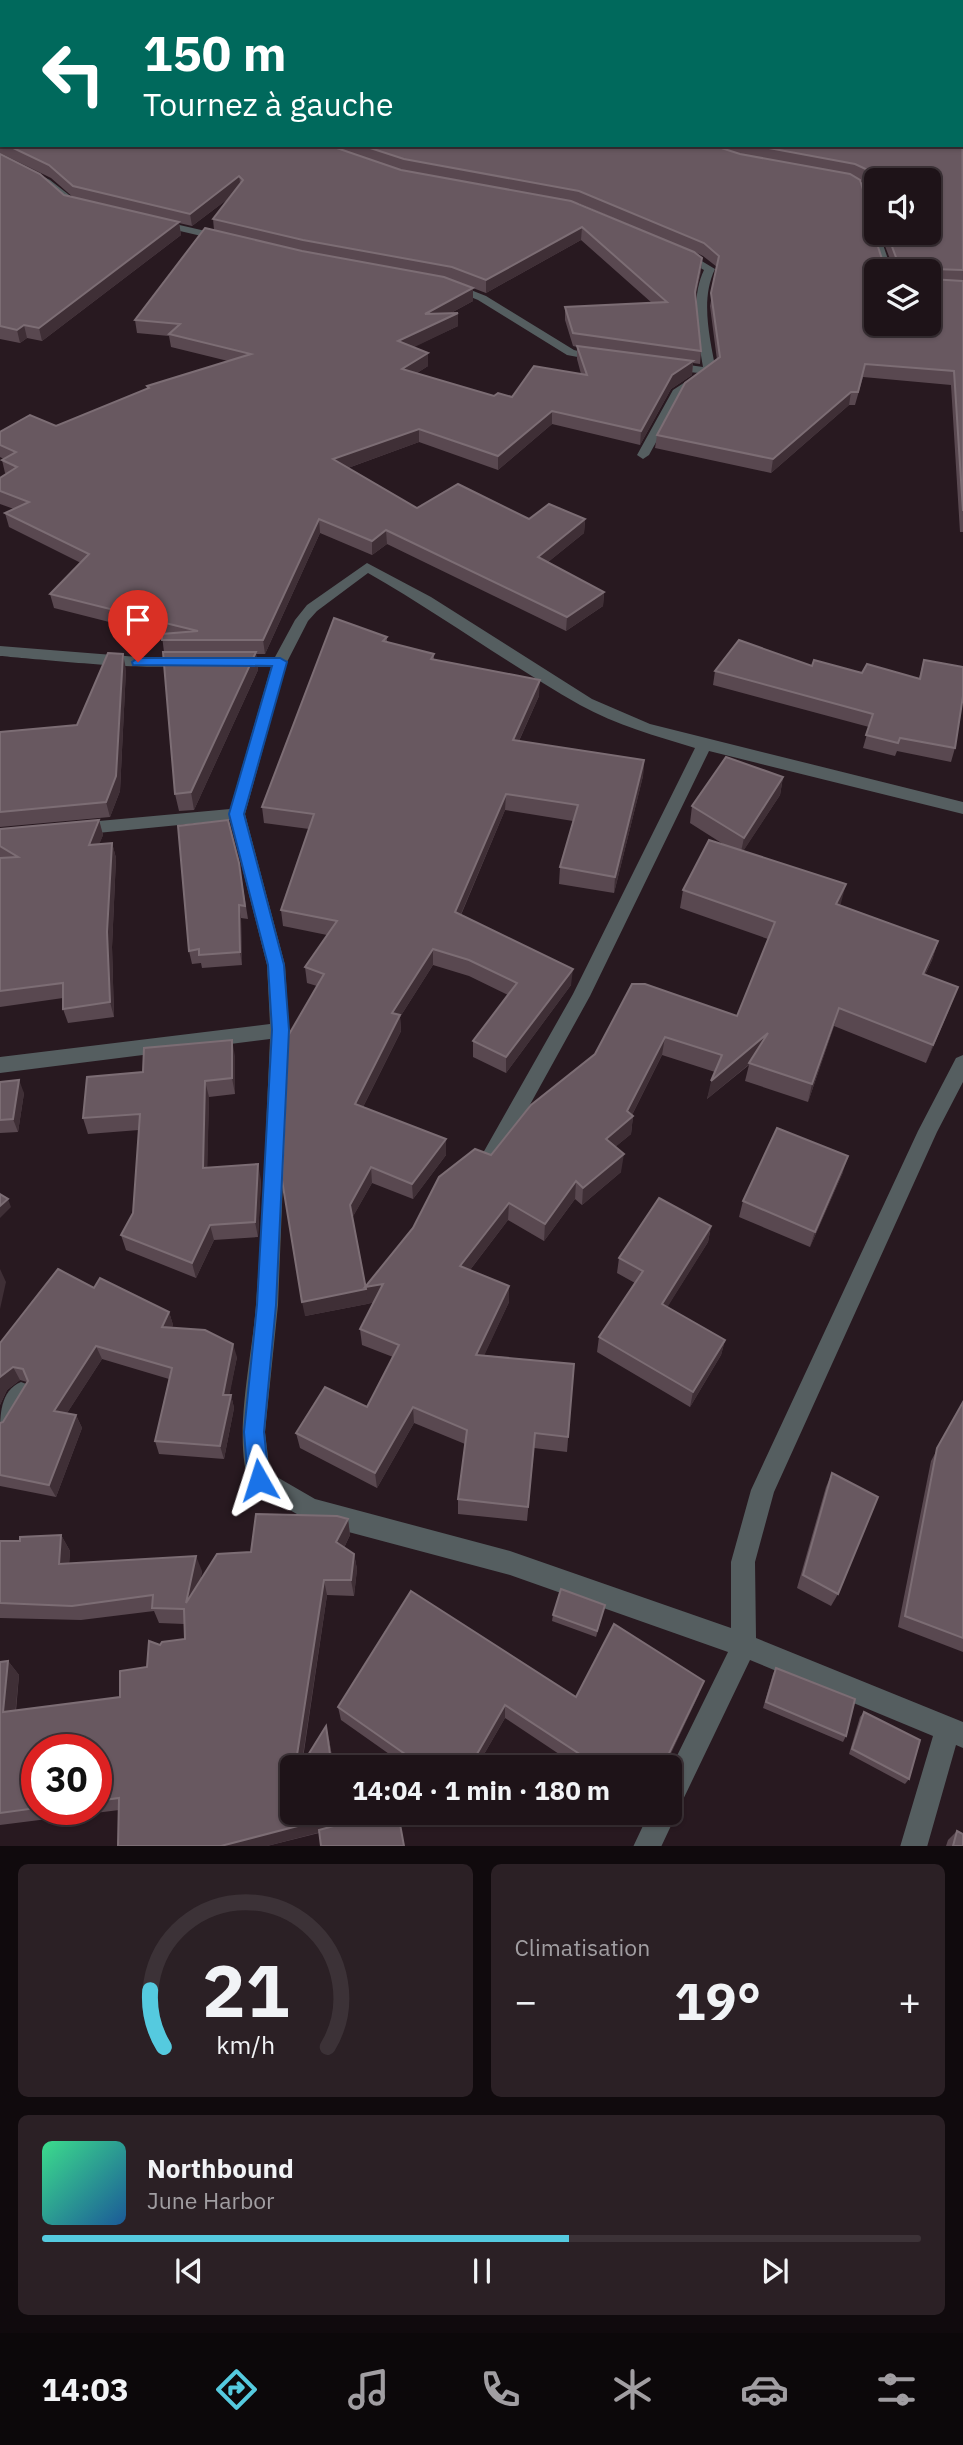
<!DOCTYPE html>
<html lang="fr">
<meta charset="utf-8">
<style>
:root{--surface:#1e1318;--page:#2b2025;--text:#f1f3f6;--muted:#a19ea2;--line:#3c3237;--accent:#55cadf}
body{margin:0;font-family:"IBM Plex Sans",sans-serif;background:var(--page);color:var(--text);height:100vh;display:flex;flex-direction:column;font-size:26px;white-space:nowrap}
*{box-sizing:border-box;margin:0}
p{font-size:23px;color:var(--muted)}
.icon{flex:none;width:38px;height:38px;fill:none;stroke:currentColor;stroke-width:2;stroke-linecap:round;stroke-linejoin:round}
.map{position:relative;height:1846px;overflow:hidden}
.sheet{display:flex;flex-direction:column;gap:18px;padding:18px;background:#100a0d;flex:1}
.sheet>*{flex:none}
.banner{position:absolute;left:0px;top:0px;width:964px;height:147px;box-shadow:0 2px 5px #0004,0 0 0 2px var(--line);background:#00695c;color:#fff;overflow:hidden}
.fabs{position:absolute;left:864px;top:168px;display:grid;gap:14px}
.fabs a{display:grid;place-items:center;width:77px;height:77px;border-radius:10px;background:var(--surface);box-shadow:0 2px 5px #0004,0 0 0 2px var(--line);font-size:35px}
.speed{position:absolute;left:21px;top:1734px;display:flex;gap:14px;font-size:35px;font-weight:700;text-align:center}
.speed>*{display:grid;place-content:center;width:91px;height:91px;border-radius:50%;background:var(--surface);box-shadow:0 2px 5px #0004,0 0 0 2px var(--line);line-height:1}
.speed .limit{border:10px solid #d22;background:#fff;color:#111}
.pin{position:absolute;display:grid;place-items:center;width:60px;height:60px;color:#fff;margin:-72px -30px;border-radius:50% 50% 50% 0;rotate:-45deg;box-shadow:0 0 7px #0007}
.pin .icon{rotate:45deg}
.me{position:absolute;width:77px;margin:-38px;rotate:354deg;stroke-linejoin:round;filter:drop-shadow(0 0 5px #0008)}
.turn{display:flex;align-items:center;gap:24px;height:147px;padding:0 28px;font-size:32px}
.turn .icon{width:91px;height:91px;stroke-width:2.5}
.turn b{display:block;font-size:49px;line-height:60px}
.big{font-size:52px;font-weight:800;line-height:1.1}
.sheet .tile{flex:1;display:flex;flex-direction:column;justify-content:center;gap:10px;min-width:0;padding:0 24px;border-radius:10px;background:var(--page)}
.sheet .dial{align-items:center;gap:0}
.dial svg{height:182px;overflow:visible;fill:none;stroke:var(--line);stroke-width:7;stroke-linecap:round;text-anchor:middle}
.dial text{fill:var(--text);stroke:none}
.song{display:flex;align-items:center;gap:21px}
.cover{width:84px;height:84px;border-radius:10px;background:linear-gradient(135deg,hsl(150 70% 55%),hsl(210 70% 35%))}
.played{height:7px;border-radius:4px;background:linear-gradient(90deg,var(--accent) 60%,var(--line) 60%)}
.keys{display:flex;justify-content:space-around;direction:ltr}
.heat{display:flex;justify-content:space-between;align-items:center;font-size:38px;direction:ltr}
.sheet .tiles{flex:1;display:grid;gap:18px;grid-template-columns:1fr 1fr}
.tile:last-child{grid-column:span 2}
.trip{position:absolute;left:280px;top:1755px;width:402px;height:70px;border-radius:10px;background:var(--surface);box-shadow:0 2px 5px #0004,0 0 0 2px var(--line);font-weight:800;line-height:70px;text-align:center}
.menu{display:flex;height:112px;justify-content:space-around;align-items:center;background:#0c080a;color:var(--muted)}
.menu .icon{width:49px;height:49px}
.menu .selected{color:var(--accent)}
.menu b{font-size:32px;color:var(--text)}
.map>svg:first-child{display:block}
.lines{fill:none;stroke-linecap:round;stroke-linejoin:round}
.minor{fill:#555e60;fill-rule:evenodd}
.wall{fill:#594850;fill-rule:evenodd}
.shaded-wall{fill:#3f2f36}
.building{fill:#685860;stroke:#7c6d74;stroke-width:2;fill-rule:evenodd}
.route{fill:#1a73e8;stroke:#114b97;stroke-width:2}
</style>
<div class="map">
<svg width="963" height="1847" viewBox="0 0 963 1847">
<rect width="100%" height="100%" fill="#281920"/>
<g class="lines">
<g class="minor">
<polygon points="0,155 50,180 82,205 73,207 44,184 0,162"/>
<polygon points="838,178 844,178 869,188 877,213 877,233 879,233 892,271 882,271 865,220 867,214 860,190 838,182"/>
<polygon points="158,220 227,236 228,238 223,241 154,225 154,221"/>
<path d="M677,251H685L715,269C700,300 710,338 716,371L682,395L649,455L643,459L637,455L673,390L699,373L668,370L662,366L668,362L703,367C698,336 690,299 704,270L677,255Z"/>
<polygon points="453,283 486,296 574,350 605,358 599,361 567,355 478,300 449,288 449,284"/>
<path d="M367,563L431,597L592,699L650,724L963,802V814L709,751L590,996L500,1159L493,1161L486,1159L483,1153L573,994L695,748C656,736 616,725 580,705C508,664 440,614 368,573L317,611L308,621L287,662L245,814L285,965L289,1030L278,1305L265,1432L270,1473L315,1499L510,1551L731,1628V1562L751,1490L918,1131L956,1058L963,1055V1082L937,1132L774,1492L755,1562L756,1638L963,1722V1748L956,1745L927,1847H900L933,1736L750,1660L679,1808L676,1810L677,1813L661,1847H633L649,1813H670V1770L728,1652L510,1575L311,1522L251,1488C231,1441 253,1355 256,1304C263,1216 266,1127 270,1039L0,1073V1057L270,1024L267,965L230,820L77,835L69,829L77,823L230,809L271,667H234L227,662L234,657H275L295,620L307,605Z"/>
<path d="M0,646L138,657H185L192,662C180,675 28,658 0,656Z"/>
<path d="M21,1382L29,1385L32,1393L8,1433L0,1436C0,1415 0,1391 21,1382Z"/>
</g>
</g>
<g class="wall">
<path d="M0,0H963V532H960L951,385L863,377L855,405H849L771,473L655,448L657,435L717,360L710,306L717,267L703,256L695,252L701,271L695,296L701,351L700,364L693,363L692,375L671,389L640,445L552,424L498,470L419,442L348,468L417,508L529,519H585L584,533L548,562L604,592L603,606L566,631L387,544L372,555L320,533L265,654H256L258,670L194,810L179,811L175,794L164,652L160,620H129V627L54,608L50,594L81,563L9,527L5,513L14,509L0,504V478L7,474L5,473L2,460L4,459L0,457V432L56,426L148,389L147,386L228,361L171,347L169,336L137,333L135,320L214,230L213,219L229,198L192,226L179,223L181,235L42,341L27,338L20,343L0,339V154L64,195L74,198L51,178L0,153ZM2,2H962V145H2ZM860,180L868,184L877,205V180L929,233H880L890,259H882L865,208ZM575,203H578L665,240ZM581,240L652,303L565,307V320L573,346L577,347V359L581,374L512,397L494,396L417,373L428,366L413,347L458,326L451,313L473,301L449,279L486,293Z"/>
<polygon points="387,637 387,642 434,654 434,659 539,696 519,741 644,760 643,776 614,893 559,884 560,867 573,821 505,810 461,915 571,985 506,1073 473,1057 473,1041 508,995 469,976 433,965 400,1017 401,1031 363,1107 446,1139 446,1155 413,1199 372,1183 352,1218 367,1304 305,1316 317,986 307,983 305,967 327,935 283,926 281,910 309,829 264,823 262,807"/>
<polygon points="924,660 955,748 951,762 897,751 895,756 863,748 869,727 713,685 715,671 812,666 862,673 919,678"/>
<polygon points="126,669 120,791 110,817 0,827 0,732 77,725"/>
<polygon points="783,777 780,795 743,851 841,903 839,905 938,941 932,960 925,975 951,1005 926,1063 834,1026 808,1102 745,1081 749,1065 707,1099 715,1072 662,1055 632,1115 633,1116 631,1134 615,1147 621,1172 582,1205 575,1199 544,1241 508,1220 470,1270 509,1302 484,1355 574,1364 567,1452 534,1448 527,1521 458,1514 458,1499 465,1444 414,1423 377,1488 300,1448 296,1433 367,1407 393,1357 362,1345 360,1329 374,1302 367,1304 365,1287 491,1155 595,1054 737,1016 768,939 680,908 683,890 723,844 690,823 692,806"/>
<polygon points="99,820 103,835 99,844 112,843 116,858 112,947 114,1017 68,1023 63,1009 63,998 0,1007 0,829"/>
<polygon points="239,863 248,919 241,918 242,965 202,968 201,963 192,964 189,951"/>
<polygon points="235,1056 235,1094 209,1097 207,1168 261,1180 258,1237 214,1240 196,1278 126,1250 121,1235 133,1213 139,1130 88,1134 83,1118 143,1072"/>
<polygon points="0,1082 24,1093 18,1132 0,1133"/>
<polygon points="843,1172 810,1247 739,1217 743,1201"/>
<polygon points="711,1226 708,1242 667,1307 725,1340 721,1355 690,1407 597,1352 599,1337 635,1283 617,1273 619,1258"/>
<polygon points="94,1288 169,1312 173,1325 172,1327 237,1357 229,1395 231,1395 234,1408 224,1459 159,1454 155,1441 169,1379 102,1359 67,1413 76,1415 82,1428 56,1497 0,1486 0,1423 3,1422 27,1382 20,1380 7,1390 0,1405 0,1343"/>
<polygon points="963,1402 963,1652 898,1627 931,1461"/>
<polygon points="832,1473 838,1594 831,1606 797,1588 826,1487"/>
<path d="M348,1519L350,1535L344,1548L354,1554L357,1569L354,1596L327,1595L302,1765L329,1739L334,1768H292L341,1813L343,1823L319,1833L267,1846L119,1810L0,1825V1662L8,1661L19,1675L16,1711L120,1697L147,1667L160,1645L185,1639L184,1624L159,1623L154,1611L81,1620L0,1618V1541H20L61,1535L70,1551L69,1564L202,1571L200,1582L251,1552ZM37,1750H96V1810H37Z"/>
<polygon points="605,1605 596,1637 552,1621 553,1615"/>
<polygon points="776,1668 846,1736 843,1742 763,1708 773,1674"/>
<polygon points="699,1694 664,1768 580,1768 505,1718 476,1768 409,1768 341,1720 338,1707 576,1697"/>
<polygon points="864,1712 909,1779 905,1784 849,1754 860,1717"/>
<polygon points="957,1831 963,1846 946,1846 948,1840"/>
</g>
<g class="shaded-wall">
<polygon points="239,176 241,189 192,226 190,214"/>
<polygon points="179,222 181,235 42,341 39,328"/>
<polygon points="582,227 581,240 486,293 486,280"/>
<polygon points="702,258 701,271 694,305 695,292"/>
<polygon points="473,288 473,301 425,327 425,314"/>
<polygon points="458,313 458,326 398,355 398,341"/>
<polygon points="24,325 27,338 20,343 17,330"/>
<polygon points="428,353 428,366 403,382 402,369"/>
<polygon points="693,361 692,375 671,389 640,445 641,431 672,375"/>
<polygon points="851,392 849,405 771,473 773,459"/>
<polygon points="552,411 552,424 498,470 498,456"/>
<polygon points="419,429 419,442 334,473 333,459"/>
<polygon points="319,519 320,533 265,654 263,640"/>
<polygon points="585,519 584,533 537,571 538,557"/>
<polygon points="386,530 387,544 372,555 372,541"/>
<polygon points="604,592 603,606 566,631 567,617"/>
<polygon points="126,606 129,620 129,627 126,613"/>
<polygon points="256,652 258,670 194,810 191,792"/>
<polygon points="123,654 126,669 120,791 110,817 106,802"/>
<polygon points="540,680 539,696 512,756 513,740"/>
<polygon points="644,760 643,776 614,893 615,877"/>
<polygon points="783,777 780,795 740,856 744,838"/>
<polygon points="506,794 505,810 455,928 455,912"/>
<polygon points="99,820 103,835 93,860 89,845"/>
<polygon points="112,843 116,858 112,947 114,1017 110,1002 107,932"/>
<polygon points="846,884 841,903 832,923 836,904"/>
<polygon points="239,905 241,918 242,965 240,952"/>
<polygon points="938,941 932,960 917,992 923,974"/>
<polygon points="433,949 433,965 400,1017 401,1031 357,1119 355,1104 392,1013"/>
<polygon points="573,969 571,985 506,1073 506,1057"/>
<polygon points="958,987 951,1005 926,1063 933,1045"/>
<polygon points="839,1008 834,1026 808,1102 812,1084"/>
<polygon points="768,1033 764,1052 707,1099 711,1081"/>
<polygon points="665,1037 662,1055 630,1119 633,1116 631,1134 604,1156 606,1139 627,1111"/>
<polygon points="232,1040 235,1056 235,1094 232,1078"/>
<polygon points="19,1080 24,1093 18,1132 13,1119"/>
<polygon points="205,1081 209,1097 207,1184 203,1168"/>
<polygon points="446,1139 446,1155 413,1199 412,1184"/>
<polygon points="624,1154 621,1172 582,1205 583,1188"/>
<polygon points="848,1156 843,1172 810,1247 815,1232"/>
<polygon points="258,1164 261,1180 258,1237 255,1222"/>
<polygon points="371,1167 372,1183 351,1220 350,1205"/>
<polygon points="576,1181 575,1199 544,1241 545,1224"/>
<polygon points="8,1199 11,1207 0,1218 0,1206"/>
<polygon points="509,1203 508,1220 460,1283 460,1266"/>
<polygon points="210,1225 214,1240 196,1278 192,1263"/>
<polygon points="711,1226 708,1242 660,1319 662,1304"/>
<polygon points="0,1269 6,1282 0,1309"/>
<polygon points="383,1284 385,1300 367,1304 365,1287"/>
<polygon points="509,1286 509,1302 477,1371 476,1355"/>
<polygon points="366,1289 367,1304 305,1316 302,1302"/>
<polygon points="169,1312 173,1325 166,1340 162,1327"/>
<polygon points="725,1340 721,1355 690,1407 693,1392"/>
<polygon points="233,1344 237,1357 227,1408 223,1395"/>
<polygon points="96,1346 102,1359 60,1424 54,1411"/>
<polygon points="13,1367 20,1380 7,1390 0,1405 0,1377"/>
<polygon points="231,1395 234,1408 224,1459 220,1446"/>
<polygon points="413,1407 414,1423 377,1488 375,1473"/>
<polygon points="76,1415 82,1428 56,1497 49,1485"/>
<polygon points="348,1519 350,1535 339,1558 336,1542"/>
<polygon points="61,1535 70,1551 68,1580 59,1564"/>
<polygon points="354,1554 357,1569 354,1596 351,1580"/>
<polygon points="196,1556 202,1571 193,1618 186,1603"/>
<polygon points="324,1580 327,1595 301,1768 295,1768"/>
<polygon points="8,1661 19,1675 14,1725 3,1712"/>
<polygon points="704,1681 699,1694 664,1768 662,1768"/>
<polygon points="505,1705 505,1718 476,1768 469,1768"/>
<polygon points="326,1726 329,1739 334,1768 332,1768"/>
<polygon points="340,1813 341,1813 344,1826 267,1846 221,1846"/>
</g>
<g class="building">
<polygon points="0,0 963,0 963,66 962,2 2,2 2,143 0,142 0,25 2,25 2,16 0,16"/>
<path d="M962,69L963,270L932,269L929,271L930,279L963,281V511L954,371L865,364L858,392H851L773,459L657,435L685,383L720,357L711,293L719,256L704,243L579,191L404,159L361,145H712L740,154L850,174L860,180L867,202L865,207L882,259L897,260L887,233H929V180H877V187L870,171L855,164L753,145H962ZM877,271H929V324H877Z"/>
<polygon points="7,145 328,145 401,170 571,201 694,252 702,258 695,292 701,351 573,333 565,307 667,302 582,227 486,280 452,267 303,240 213,219 243,180 239,176 190,214 73,186 49,165"/>
<polygon points="0,154 40,174 64,195 179,222 39,328 24,325 17,330 0,326"/>
<polygon points="205,228 302,251 444,277 473,288 425,314 458,313 398,341 428,353 402,369 494,396 498,393 512,397 534,366 587,375 577,346 693,361 672,375 641,431 552,411 498,456 419,429 333,459 417,508 458,484 529,519 549,504 585,519 538,557 604,592 567,617 386,530 372,541 319,519 263,640 162,640 162,634 198,631 161,622 159,606 126,606 126,613 50,594 89,554 5,513 29,502 0,491 0,478 17,467 2,460 16,452 0,445 0,432 30,415 56,426 149,388 147,386 251,354 169,334 180,324 135,320"/>
<polygon points="334,618 387,637 383,641 434,654 431,659 540,680 513,740 644,760 615,877 560,867 578,805 506,794 455,912 573,969 506,1057 473,1041 517,983 469,960 433,949 392,1013 400,1015 355,1104 446,1139 412,1184 371,1167 350,1205 366,1289 302,1302 282,1180 288,1036 324,974 305,967 337,921 281,910 314,814 262,807"/>
<polygon points="739,640 812,666 814,660 862,673 867,664 920,679 924,660 963,667 963,696 955,748 900,738 898,743 866,735 873,714 715,671"/>
<polygon points="163,652 256,652 191,792 175,794"/>
<polygon points="108,653 123,654 116,776 106,802 0,812 0,732 77,725"/>
<polygon points="726,757 783,777 744,838 692,806"/>
<polygon points="99,820 89,845 112,843 107,932 110,1002 63,1009 63,983 0,991 0,858 18,857 0,846 0,829"/>
<polygon points="228,820 239,863 245,906 239,905 240,952 199,955 199,949 189,951 178,826"/>
<polygon points="709,840 846,884 836,904 938,941 923,974 958,987 933,1045 839,1008 812,1084 749,1063 768,1033 711,1081 722,1055 665,1037 627,1111 633,1116 606,1139 624,1154 583,1188 576,1181 545,1224 509,1203 460,1266 509,1286 476,1355 574,1364 568,1437 535,1433 528,1507 458,1499 467,1430 413,1407 375,1473 296,1433 325,1387 367,1407 399,1345 360,1329 383,1284 365,1287 413,1228 439,1177 475,1149 491,1155 531,1105 595,1054 632,984 645,984 737,1016 775,922 683,890"/>
<polygon points="232,1040 232,1078 205,1081 203,1168 258,1164 255,1222 210,1225 192,1263 121,1235 133,1213 140,1114 83,1118 87,1077 143,1072 144,1048"/>
<polygon points="19,1080 13,1119 0,1120 0,1082"/>
<polygon points="777,1128 848,1156 815,1232 743,1201"/>
<polygon points="0,1194 8,1199 0,1206"/>
<polygon points="659,1198 711,1226 662,1304 725,1340 693,1392 599,1337 643,1271 619,1258"/>
<polygon points="58,1269 94,1288 100,1278 169,1312 162,1327 205,1330 233,1344 223,1395 231,1395 220,1446 155,1441 172,1368 96,1346 54,1411 76,1415 49,1485 0,1475 0,1423 3,1422 28,1381 23,1369 13,1367 0,1377 0,1343"/>
<polygon points="963,1402 963,1638 905,1616 937,1448"/>
<polygon points="832,1473 878,1497 838,1594 803,1575"/>
<polygon points="256,1514 337,1516 348,1519 336,1542 354,1554 351,1580 324,1580 295,1768 292,1768 292,1813 340,1813 340,1815 221,1846 118,1846 119,1798 96,1801 96,1750 37,1750 37,1808 0,1813 0,1662 8,1661 3,1712 120,1697 120,1671 147,1667 149,1641 160,1645 162,1642 185,1639 184,1609 152,1608 153,1595 72,1606 0,1603 0,1541 20,1541 20,1537 61,1535 59,1564 196,1556 186,1603 217,1554 251,1552"/>
<polygon points="561,1589 605,1605 597,1631 553,1615"/>
<polygon points="411,1591 576,1697 614,1624 704,1681 662,1768 601,1768 505,1705 469,1768 425,1768 338,1707"/>
<polygon points="776,1668 855,1699 846,1736 766,1702"/>
<polygon points="864,1712 920,1740 909,1779 852,1749"/>
<polygon points="326,1726 332,1768 300,1768"/>
<polygon points="381,1813 398,1813 404,1846 321,1846 319,1830"/>
<polygon points="957,1831 963,1834 963,1846 953,1846"/>
</g>
<polygon class="route" points="138,658 280,658 287,662 244,814 284,965 289,1030 276,1305 264,1432 269,1480 266,1487 259,1490 251,1487 248,1480 244,1432 257,1305 272,1030 268,965 229,814 272,666 133,665 132,662"/>
</svg>
<div class="fabs">
<a><svg class="icon" aria-label="sound" viewBox="0 0 24 24"><path d="M4 9h4l5-4v14l-5-4H4zM17 9q2 3 0 6"/></svg></a>
<a><svg class="icon" aria-label="layers" viewBox="0 0 24 24"><path d="M12 4l9 5-9 5-9-5zM3 14l9 5 9-5"/></svg></a>
</div>
<div class="speed"><div class="limit">30</div></div>
<div class="pin" style="left:138px;top:662px;background:#d93025"><svg class="icon" aria-label="arrive" viewBox="0 0 24 24"><path d="M6 21V4h12l-3 4 3 4H6"/></svg></div>
<svg class="me" style="left:259px;top:1480px" viewBox="-20 -20 40 40"><path d="M0-17L14 15 0 8-14 15z" fill="#1a73e8" stroke="#fff" stroke-width="4"/></svg>
<div class="trip">14:04 · 1 min · 180 m</div>
<div class="banner">
<div class="turn"><svg class="icon" aria-label="left" viewBox="0 0 24 24"><path d="M17 20v-9H6M10 6l-5 5 5 5"/></svg><div><b>150 m</b>Tournez à gauche</div></div>
</div>
</div>
<section class="sheet">
<div class="tiles">
<div class="tile dial"><svg viewBox="0 0 100 80">
<path d="M14 69A42 42 0 1 1 86 69"/>
<path d="M14 69A42 42 0 0 1 8 44" stroke="#55cadf"/>
<text x="50" y="56" font-size="32" font-weight="700">21</text>
<text x="50" y="72" font-size="11">km/h</text>
</svg></div>
<div class="tile"><p>Climatisation</p>
<div class="heat"><a>−</a><b class="big">19°</b><a>+</a></div>
</div>
<div class="tile">
<div class="song"><i class="cover"></i><div><b>Northbound</b><p>June Harbor</p></div></div>
<div class="played"></div>
<div class="keys"><svg class="icon" aria-label="previous" viewBox="0 0 24 24"><path d="M18 5L8 12l10 7zM5 5v14"/></svg><svg class="icon" aria-label="pause" viewBox="0 0 24 24"><path d="M8 5v14M16 5v14"/></svg><svg class="icon" aria-label="next" viewBox="0 0 24 24"><path d="M6 5l10 7-10 7zM19 5v14"/></svg></div>
</div>
</div>
</section>
<nav class="menu">
<b>14:03</b>
<svg class="icon selected" aria-label="directions" viewBox="0 0 24 24"><path d="M12 3l9 9-9 9-9-9zM9 14v-3h6M13 9l2 2-2 2"/></svg>
<svg class="icon" aria-label="music" viewBox="0 0 24 24"><path d="M9 18V5l10-2v13"/><circle cx="6" cy="18" r="3"/><circle cx="16" cy="16" r="3"/></svg>
<svg class="icon" aria-label="phone" viewBox="0 0 24 24"><path d="M5 4h4l2 5-3 2q2 4 5 5l2-3 5 2v4C11 20 4 13 5 4z"/></svg>
<svg class="icon" aria-label="climate" viewBox="0 0 24 24"><path d="M12 3v18M4 7l16 10M4 17L20 7"/></svg>
<svg class="icon" aria-label="car" viewBox="0 0 24 24"><path d="M5 17H2v-5l4-1 3-4h7l3 4 3 1v5h-3M9 17h6M6 11h13"/><circle cx="7" cy="17" r="2"/><circle cx="17" cy="17" r="2"/></svg>
<svg class="icon" aria-label="filters" viewBox="0 0 24 24"><path d="M4 7h16M4 17h16"/><circle cx="9" cy="7" r="2"/><circle cx="15" cy="17" r="2"/></svg>
</nav>
